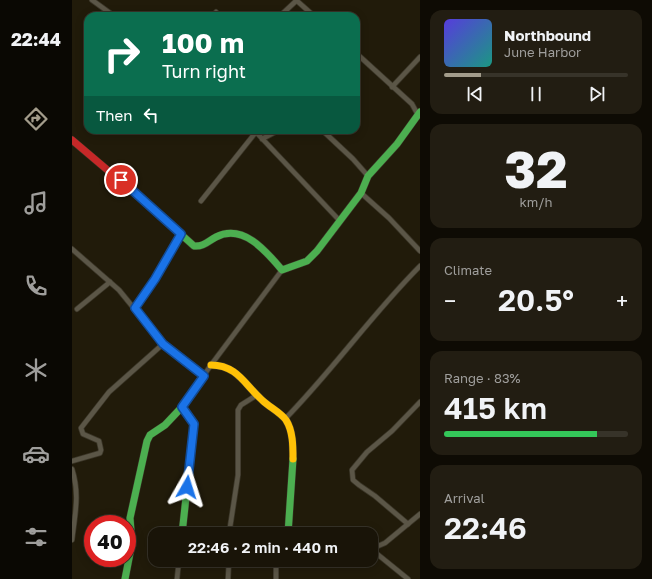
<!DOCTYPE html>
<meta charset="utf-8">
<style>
:root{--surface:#191408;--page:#221d12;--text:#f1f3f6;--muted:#9f9e9c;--line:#373329;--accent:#a39c8b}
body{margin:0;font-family:"Golos Text",sans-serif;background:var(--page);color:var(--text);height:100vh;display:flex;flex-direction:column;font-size:15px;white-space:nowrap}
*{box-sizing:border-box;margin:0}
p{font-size:13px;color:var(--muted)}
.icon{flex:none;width:22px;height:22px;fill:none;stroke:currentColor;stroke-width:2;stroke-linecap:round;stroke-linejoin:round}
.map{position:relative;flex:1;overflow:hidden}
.details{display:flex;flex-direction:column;gap:10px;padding:10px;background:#0e0b04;width:232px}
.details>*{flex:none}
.guide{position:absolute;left:12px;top:12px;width:276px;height:122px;border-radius:12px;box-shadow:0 2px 10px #0003,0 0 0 1px var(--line);background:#0b6e4f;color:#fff;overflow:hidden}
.speed{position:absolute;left:12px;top:515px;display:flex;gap:8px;font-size:20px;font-weight:700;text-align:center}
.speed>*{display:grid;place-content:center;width:52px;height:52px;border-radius:50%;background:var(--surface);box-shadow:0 2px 10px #0003,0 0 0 1px var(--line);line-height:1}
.speed .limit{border:6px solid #d22;background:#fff;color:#111}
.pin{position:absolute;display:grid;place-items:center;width:34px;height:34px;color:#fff;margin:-17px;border:2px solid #fff;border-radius:50%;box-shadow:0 1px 4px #0007}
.me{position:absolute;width:44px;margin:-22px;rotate:6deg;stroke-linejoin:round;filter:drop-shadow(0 0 3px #0008)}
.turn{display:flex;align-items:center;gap:14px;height:84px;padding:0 12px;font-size:18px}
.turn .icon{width:52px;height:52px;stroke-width:2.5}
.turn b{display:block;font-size:28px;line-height:34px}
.then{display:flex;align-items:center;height:38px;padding:0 12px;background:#0003;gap:8px;font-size:15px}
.big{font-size:30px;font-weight:600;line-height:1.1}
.details .tile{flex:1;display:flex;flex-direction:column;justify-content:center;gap:6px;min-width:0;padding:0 14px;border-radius:12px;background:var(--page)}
.details .dial{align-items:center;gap:0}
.dial b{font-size:52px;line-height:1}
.song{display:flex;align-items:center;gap:12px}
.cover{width:48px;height:48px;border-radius:6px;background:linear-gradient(135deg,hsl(250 70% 55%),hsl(170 70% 35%))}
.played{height:4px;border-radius:2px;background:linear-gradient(90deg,var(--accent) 20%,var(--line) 20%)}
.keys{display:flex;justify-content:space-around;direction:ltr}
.heat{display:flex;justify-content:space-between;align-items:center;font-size:22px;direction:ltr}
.charge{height:6px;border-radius:3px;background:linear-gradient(90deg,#34c759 83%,var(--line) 0)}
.trip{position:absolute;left:76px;top:527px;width:230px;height:40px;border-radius:12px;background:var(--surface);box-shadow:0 2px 10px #0003,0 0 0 1px var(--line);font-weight:600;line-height:40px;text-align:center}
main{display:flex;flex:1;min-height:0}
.tab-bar{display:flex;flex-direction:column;width:72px;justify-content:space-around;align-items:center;background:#0a0803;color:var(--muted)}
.tab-bar .icon{width:28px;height:28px}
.tab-bar .on{color:var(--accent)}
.tab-bar b{font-size:18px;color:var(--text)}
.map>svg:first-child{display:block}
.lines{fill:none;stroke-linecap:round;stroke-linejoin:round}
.street-casing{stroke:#3b3628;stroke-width:6}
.fast-casing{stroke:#3b3628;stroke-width:8}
.slow-casing{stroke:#3b3628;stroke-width:8}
.jam-casing{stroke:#3b3628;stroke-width:8}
.street{stroke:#5b5647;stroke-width:4.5}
.fast{stroke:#4caf50;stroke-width:7}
.slow{stroke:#ffc107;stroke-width:7}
.jam{stroke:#c62828;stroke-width:7}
.route-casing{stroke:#114b97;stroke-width:10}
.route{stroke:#1a73e8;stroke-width:7}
</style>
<main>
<nav class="tab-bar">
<b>22:44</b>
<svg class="icon on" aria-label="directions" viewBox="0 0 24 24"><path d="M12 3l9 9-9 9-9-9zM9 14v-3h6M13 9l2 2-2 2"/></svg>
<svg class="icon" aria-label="music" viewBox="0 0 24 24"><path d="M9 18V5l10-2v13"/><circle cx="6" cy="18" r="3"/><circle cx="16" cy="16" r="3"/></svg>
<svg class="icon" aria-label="phone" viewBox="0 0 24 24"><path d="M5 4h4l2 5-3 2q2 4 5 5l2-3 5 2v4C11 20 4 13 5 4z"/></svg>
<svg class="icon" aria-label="climate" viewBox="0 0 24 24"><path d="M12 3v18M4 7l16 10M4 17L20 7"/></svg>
<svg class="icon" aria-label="car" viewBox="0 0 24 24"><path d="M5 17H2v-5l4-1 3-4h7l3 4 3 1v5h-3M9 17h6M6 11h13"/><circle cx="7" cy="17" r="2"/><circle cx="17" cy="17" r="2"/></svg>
<svg class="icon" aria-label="filters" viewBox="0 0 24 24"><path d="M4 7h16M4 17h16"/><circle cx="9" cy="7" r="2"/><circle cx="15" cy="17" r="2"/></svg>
</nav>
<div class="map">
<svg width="348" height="579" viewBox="0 0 348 579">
<rect width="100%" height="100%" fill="#211b0a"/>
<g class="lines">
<g class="street-casing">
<g id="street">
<polyline points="20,0 42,16"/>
<polyline points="224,0 242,16"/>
<polyline points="144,12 148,16"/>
<polyline points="208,16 225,0"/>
<polyline points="284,53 340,104 346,115"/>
<polyline points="320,87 348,57"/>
<polyline points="182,130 267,220"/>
<polyline points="250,130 281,159 296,176"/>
<polyline points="95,131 96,130"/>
<polyline points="190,139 207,130"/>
<polyline points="289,193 317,218 348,251"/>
<polyline points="129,201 184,132"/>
<polyline points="0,249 47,290 91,344 132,376"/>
<polyline points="63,308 83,279 109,234"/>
<polyline points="5,309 38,282"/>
<polyline points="110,407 139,365 210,270"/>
<path d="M213,419C261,370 300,314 348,266"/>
<polyline points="0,461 28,453 29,450 27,441 11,434 9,428 37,392 91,344"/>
<path d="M0,469C8,494 3,514 0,540"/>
<polyline points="336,524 303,496 287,485 281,480 280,470 295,452 320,431 348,402"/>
<polyline points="157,534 166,475 166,410 169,405 185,395"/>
<polyline points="299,549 313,543 348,514"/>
<polyline points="299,549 336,579"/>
<polyline points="204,560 204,579"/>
<polyline points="105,579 107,560"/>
<polyline points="156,579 157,560"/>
</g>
</g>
<g class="fast-casing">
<g id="fast">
<path d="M72,201L122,246C132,247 136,241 144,237C171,223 194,251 210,270L235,261L245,251L289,193L296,176L325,144L348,112"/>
<polyline points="216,534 221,459"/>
<polyline points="53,579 60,543 58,518 75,441 78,435 93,425 110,407 122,424 110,534"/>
</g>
</g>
<g class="slow-casing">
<path id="slow" d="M139,365C165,365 173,385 190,400C197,407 208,412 214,420C221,431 221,446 221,459"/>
</g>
<g class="jam-casing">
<polyline id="jam" points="0,140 72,201"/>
</g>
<use href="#street" class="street"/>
<use href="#fast" class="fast"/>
<use href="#slow" class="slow"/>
<use href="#jam" class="jam"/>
</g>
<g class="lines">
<g class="route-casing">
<polyline id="route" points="49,180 109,234 83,279 63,308 91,344 132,376 110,407 122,424 115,487"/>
</g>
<use href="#route" class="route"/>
</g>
</svg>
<div class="speed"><div class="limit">40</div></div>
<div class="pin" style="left:49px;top:180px;background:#d93025"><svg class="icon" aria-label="arrive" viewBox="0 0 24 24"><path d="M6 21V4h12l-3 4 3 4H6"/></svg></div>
<svg class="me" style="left:115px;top:487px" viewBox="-20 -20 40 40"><path d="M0-17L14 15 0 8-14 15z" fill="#1a73e8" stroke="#fff" stroke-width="4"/></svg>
<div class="trip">22:46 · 2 min · 440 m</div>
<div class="guide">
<div class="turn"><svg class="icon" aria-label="right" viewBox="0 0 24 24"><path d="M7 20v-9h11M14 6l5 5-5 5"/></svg><div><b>100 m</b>Turn right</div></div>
<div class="then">Then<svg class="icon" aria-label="left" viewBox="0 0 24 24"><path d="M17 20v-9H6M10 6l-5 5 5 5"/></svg></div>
</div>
</div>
<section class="details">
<div class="tile">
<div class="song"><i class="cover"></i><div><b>Northbound</b><p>June Harbor</p></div></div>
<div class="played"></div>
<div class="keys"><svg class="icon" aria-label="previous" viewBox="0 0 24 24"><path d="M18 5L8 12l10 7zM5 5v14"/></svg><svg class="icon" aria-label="pause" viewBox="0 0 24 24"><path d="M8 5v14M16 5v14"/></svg><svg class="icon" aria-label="next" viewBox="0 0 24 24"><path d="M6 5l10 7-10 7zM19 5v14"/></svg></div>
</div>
<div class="tile dial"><b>32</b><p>km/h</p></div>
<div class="tile"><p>Climate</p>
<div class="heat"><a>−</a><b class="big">20.5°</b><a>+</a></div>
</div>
<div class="tile"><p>Range · 83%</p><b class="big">415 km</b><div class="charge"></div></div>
<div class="tile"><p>Arrival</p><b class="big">22:46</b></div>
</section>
</main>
